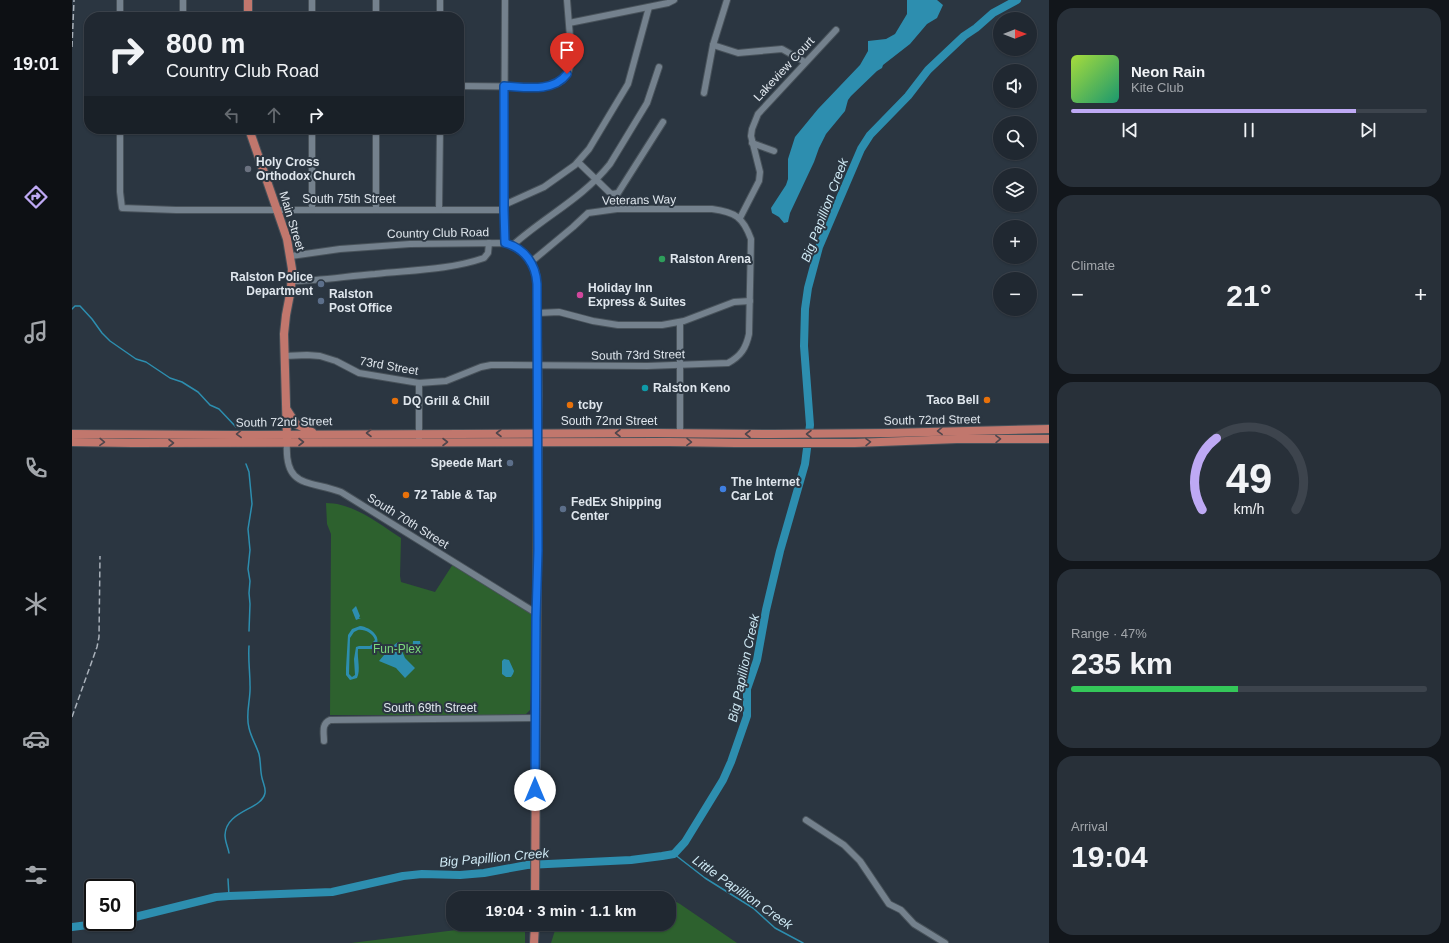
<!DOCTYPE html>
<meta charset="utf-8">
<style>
:root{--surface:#202831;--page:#283039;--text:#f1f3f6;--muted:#a2a6ab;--line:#3d444d;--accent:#bea9f4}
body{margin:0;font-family:Arial,sans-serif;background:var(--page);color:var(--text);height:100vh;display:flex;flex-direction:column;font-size:15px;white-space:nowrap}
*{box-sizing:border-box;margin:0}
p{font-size:13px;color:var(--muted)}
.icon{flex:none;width:22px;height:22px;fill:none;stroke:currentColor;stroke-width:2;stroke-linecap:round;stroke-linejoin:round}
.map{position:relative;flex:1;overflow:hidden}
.sheet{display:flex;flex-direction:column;gap:8px;padding:8px;background:#12161b;width:400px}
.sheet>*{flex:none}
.banner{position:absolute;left:12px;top:12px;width:380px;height:122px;border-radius:16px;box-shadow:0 1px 3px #0004,0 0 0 1px var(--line);background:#202831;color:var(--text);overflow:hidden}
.needle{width:26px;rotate:90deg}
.tools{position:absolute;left:921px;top:12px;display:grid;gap:8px}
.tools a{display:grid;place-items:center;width:44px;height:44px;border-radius:50%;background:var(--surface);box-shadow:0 1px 3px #0004,0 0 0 1px var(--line);font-size:20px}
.speed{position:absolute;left:12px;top:879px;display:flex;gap:8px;font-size:20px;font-weight:700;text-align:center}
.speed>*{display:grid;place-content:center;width:52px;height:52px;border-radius:50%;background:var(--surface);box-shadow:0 1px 3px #0004,0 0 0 1px var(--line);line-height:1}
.speed .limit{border:2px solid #111;border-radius:6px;background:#fff;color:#111}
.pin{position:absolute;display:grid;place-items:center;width:34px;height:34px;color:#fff;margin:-41px -17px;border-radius:50% 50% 50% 0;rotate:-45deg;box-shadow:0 0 4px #0007}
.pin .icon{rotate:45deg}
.me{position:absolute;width:44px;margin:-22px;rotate:0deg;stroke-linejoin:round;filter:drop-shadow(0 0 3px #0008)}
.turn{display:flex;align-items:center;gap:14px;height:84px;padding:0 16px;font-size:18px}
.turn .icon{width:52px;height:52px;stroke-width:2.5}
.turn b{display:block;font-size:28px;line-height:34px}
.lanes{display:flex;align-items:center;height:38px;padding:0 16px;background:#0003;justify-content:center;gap:20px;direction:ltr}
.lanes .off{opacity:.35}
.big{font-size:30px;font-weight:600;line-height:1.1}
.sheet .card{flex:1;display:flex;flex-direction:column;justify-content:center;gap:6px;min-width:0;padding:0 14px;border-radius:16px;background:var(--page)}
.sheet .dial{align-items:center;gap:0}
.dial svg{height:104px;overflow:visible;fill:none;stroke:var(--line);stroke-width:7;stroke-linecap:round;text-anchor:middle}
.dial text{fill:var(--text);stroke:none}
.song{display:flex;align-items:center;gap:12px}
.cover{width:48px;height:48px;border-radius:6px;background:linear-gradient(135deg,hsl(80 70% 55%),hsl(160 70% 35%))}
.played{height:4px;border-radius:2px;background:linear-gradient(90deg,var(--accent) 80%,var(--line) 80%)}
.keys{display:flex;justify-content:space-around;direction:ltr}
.heat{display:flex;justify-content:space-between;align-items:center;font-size:22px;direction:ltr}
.charge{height:6px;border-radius:3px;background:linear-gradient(90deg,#34c759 47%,var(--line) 0)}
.trip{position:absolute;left:374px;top:891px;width:230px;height:40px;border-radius:16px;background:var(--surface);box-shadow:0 1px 3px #0004,0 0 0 1px var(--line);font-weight:600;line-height:40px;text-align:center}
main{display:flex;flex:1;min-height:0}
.tabs{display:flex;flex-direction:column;width:72px;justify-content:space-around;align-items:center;background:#0d1014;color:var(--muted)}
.tabs .icon{width:28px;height:28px}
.tabs .active{color:var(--accent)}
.tabs b{font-size:18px;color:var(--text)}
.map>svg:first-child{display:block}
.green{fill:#2d612e}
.water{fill:#2d8eaf;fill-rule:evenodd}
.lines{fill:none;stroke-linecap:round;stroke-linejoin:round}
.stream{stroke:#2d8eaf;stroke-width:1.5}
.river{stroke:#2d8eaf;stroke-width:8}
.minor-casing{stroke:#48525a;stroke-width:8}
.major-casing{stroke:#48525a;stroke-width:10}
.minor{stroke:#74818d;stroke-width:6}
.major{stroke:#c1776d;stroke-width:8}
.rail{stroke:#a9b1ba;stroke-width:1.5;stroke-dasharray:6 3;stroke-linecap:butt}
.oneway{stroke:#50464c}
.route-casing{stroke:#114b97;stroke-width:10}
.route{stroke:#1a73e8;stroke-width:7}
.worship-dot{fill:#6b7280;stroke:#2b3641;stroke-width:1.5}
.leisure-dot{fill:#2e9e5b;stroke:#2b3641;stroke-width:1.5}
.service-dot{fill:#5c6f8a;stroke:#2b3641;stroke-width:1.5}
.hotel-dot{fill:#d1479c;stroke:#2b3641;stroke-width:1.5}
.culture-dot{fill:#0f9aa8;stroke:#2b3641;stroke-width:1.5}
.food-dot{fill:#e8710a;stroke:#2b3641;stroke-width:1.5}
.shop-dot{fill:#3f7fe0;stroke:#2b3641;stroke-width:1.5}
.labels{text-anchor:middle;stroke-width:4;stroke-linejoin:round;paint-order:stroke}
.street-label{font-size:12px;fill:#dfe6ed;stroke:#2b3641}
.poi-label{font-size:12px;font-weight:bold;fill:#dfe6ed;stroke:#2b3641;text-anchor:start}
.park-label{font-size:12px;fill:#7bd87c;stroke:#2b3641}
.water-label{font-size:13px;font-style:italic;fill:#cfe9f4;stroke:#2b3641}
</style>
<main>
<nav class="tabs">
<b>19:01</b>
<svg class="icon active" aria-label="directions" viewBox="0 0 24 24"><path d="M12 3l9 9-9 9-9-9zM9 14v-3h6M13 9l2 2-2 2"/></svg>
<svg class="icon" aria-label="music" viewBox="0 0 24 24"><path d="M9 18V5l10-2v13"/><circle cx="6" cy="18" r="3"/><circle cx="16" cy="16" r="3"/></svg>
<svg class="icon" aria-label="phone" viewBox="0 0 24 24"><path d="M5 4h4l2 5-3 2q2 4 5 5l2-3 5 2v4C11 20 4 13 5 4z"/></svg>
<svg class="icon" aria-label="climate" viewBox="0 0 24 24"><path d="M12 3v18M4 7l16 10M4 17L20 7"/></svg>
<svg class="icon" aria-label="car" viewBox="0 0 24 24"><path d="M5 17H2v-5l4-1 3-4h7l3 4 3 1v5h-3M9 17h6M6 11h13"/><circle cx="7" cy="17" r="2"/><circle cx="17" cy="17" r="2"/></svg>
<svg class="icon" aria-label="filters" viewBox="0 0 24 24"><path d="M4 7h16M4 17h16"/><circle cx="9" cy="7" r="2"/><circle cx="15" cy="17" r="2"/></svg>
</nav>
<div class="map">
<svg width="977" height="943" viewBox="0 0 977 943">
<rect width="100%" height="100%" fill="#2b3641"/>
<g class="green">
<path d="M254,503C282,503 307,524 329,538L328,576L329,582L363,592L381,564L460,613V667L458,710L454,714L425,715H258L259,534L255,524Z"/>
<polygon points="571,894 580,895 596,898 530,898 545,896"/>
<polygon points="597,898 608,904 665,943 479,943 485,924 597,924"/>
<polygon points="433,924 453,924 453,943 279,943"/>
</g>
<g class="water">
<polygon points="835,0 865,0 871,5 865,18 855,24 838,44 811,65 810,68 805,71 779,96 776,100 773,111 754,134 747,148 742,162 718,213 716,222 712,223 707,217 700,213 699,208 714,185 716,179 716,159 723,137 746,109 788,65 796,51 796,41 814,39 823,34 835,14"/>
<polygon points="284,606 288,616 287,618 289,618 284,620 280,610"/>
<path d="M288,626C299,627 313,639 301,649H286C285,659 289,670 285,678L278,680L274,675V668L276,635L280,629ZM286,630C292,629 301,633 303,640L301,642H303L298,646H287L284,647L282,659L283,675L280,677L277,674L278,638L282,632Z"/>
<polygon points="341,641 348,641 350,653 340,654"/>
<polygon points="326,642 333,658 343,668 333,678 324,668 307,661 318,648"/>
<polygon points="432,659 437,660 442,671 441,674 439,677 434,677 430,674 430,661"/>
</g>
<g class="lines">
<g class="stream">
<polyline points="0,309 3,306 8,306 20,319 30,333 38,341 64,359 74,362 98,378 110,382 126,392 138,405 147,409 164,427"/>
<polyline points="174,464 177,472 180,504 176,529 178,550 176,569 178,581 177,593 178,604 177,631"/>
<path d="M157,853C156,847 153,842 153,835C154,810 190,810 193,793C194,788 191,783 190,778C188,770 189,762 187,754C184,745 179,737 177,728C173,714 179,699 178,685C178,672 176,659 177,646"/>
<polyline points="602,854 633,878 681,908 703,928 731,943"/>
<polyline points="156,879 157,896"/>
</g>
<g class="river">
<polyline points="55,919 144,897 157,896 260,892 331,876 350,874 388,875 412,873 455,865 559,860 590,856 602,854 613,842 651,780 659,762 675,716 675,689 685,660 694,610 708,551 733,464 738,425 732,346 733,309 736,288 747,247 789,149 798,135 836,96 856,70 892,36 904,28 921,13 945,0"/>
<polyline points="0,927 39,922"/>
</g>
<g class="minor-casing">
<g id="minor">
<polyline points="48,0 48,17"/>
<polyline points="368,0 368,17"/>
<polyline points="433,0 432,210 433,243"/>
<polyline points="111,17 111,0"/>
<polyline points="240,17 240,0"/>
<polyline points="304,17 304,0"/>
<polyline points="497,23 596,3 602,0"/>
<polyline points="641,45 666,53 710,49 733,62"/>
<path d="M387,86L469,87C502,85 500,63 498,37C497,25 496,12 495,0"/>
<polyline points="632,93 641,45 655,0"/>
<polyline points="48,129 48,192 50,208 104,210 432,210"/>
<polyline points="240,129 240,210"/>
<polyline points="680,143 702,151"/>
<polyline points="506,162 538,193 541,194 546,193 591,122"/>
<polyline points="432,205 472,187 503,165 517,149 556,84 577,7"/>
<polyline points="304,210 304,129"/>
<polyline points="367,210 368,129"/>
<polyline points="668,218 687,181 688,172 679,136 680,129 686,114 764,30"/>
<path d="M441,245C472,217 511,198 538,164L575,103L587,67"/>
<path d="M219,256L268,249L338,244L433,243C449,247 462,261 465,277L467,395L466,433"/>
<path d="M220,281C248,281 275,276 303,274C340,270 377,270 412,258L416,253L417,243"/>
<polyline points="466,313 487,312 521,321 546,325 590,325 612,321 662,302 678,301"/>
<polyline points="608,322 608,433"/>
<path d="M212,356L235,355L248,356L264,361L287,373L347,383L374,381L409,367L419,365L575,366L656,363C669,356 674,348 677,334L679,239C671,217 663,212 640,209H545L516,213L501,227L459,262"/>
<polyline points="347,383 347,438"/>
<path d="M215,442C212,489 237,480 269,492L464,613"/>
<path d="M252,741C252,733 249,724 258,720L463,718"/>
<polyline points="734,820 772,845 788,861 817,904 829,910 842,924 873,943"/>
</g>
</g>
<g class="major-casing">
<g id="major">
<polyline points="176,17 176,0"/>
<polyline points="177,129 215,239 220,269 219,289 214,315 212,334 215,439"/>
<polyline points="215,410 224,424 240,432"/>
<polyline points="0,434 161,435 583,433 700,434 817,433 977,429"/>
<polyline points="0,442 60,443 597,442 663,443 783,443 885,439 977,439"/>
<polyline points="463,898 466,437"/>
<polyline points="462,943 463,924"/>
</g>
</g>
<use href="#minor" class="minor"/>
<use href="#major" class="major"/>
<g class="rail">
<polyline points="0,47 2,0"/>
<polyline points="0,717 25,647 27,637 28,556"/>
</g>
</g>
<defs><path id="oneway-chevron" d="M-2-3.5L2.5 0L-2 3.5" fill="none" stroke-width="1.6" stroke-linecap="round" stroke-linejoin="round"/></defs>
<g class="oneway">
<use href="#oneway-chevron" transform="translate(868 431) rotate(178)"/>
<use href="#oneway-chevron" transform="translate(297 433) rotate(180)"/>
<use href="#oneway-chevron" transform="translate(427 433) rotate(180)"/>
<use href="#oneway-chevron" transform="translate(546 433) rotate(180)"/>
<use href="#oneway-chevron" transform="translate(167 434) rotate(179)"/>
<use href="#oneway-chevron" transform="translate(676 434) rotate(-180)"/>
<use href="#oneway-chevron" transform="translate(737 434) rotate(180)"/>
<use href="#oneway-chevron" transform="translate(926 439) rotate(-1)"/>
<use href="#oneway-chevron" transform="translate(30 442) rotate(2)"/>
<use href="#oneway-chevron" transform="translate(229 442)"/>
<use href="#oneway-chevron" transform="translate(373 442)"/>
<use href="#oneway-chevron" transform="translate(617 442) rotate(1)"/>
<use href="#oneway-chevron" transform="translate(796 442) rotate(-1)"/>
<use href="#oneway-chevron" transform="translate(99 443)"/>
</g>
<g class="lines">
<g class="route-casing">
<path id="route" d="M463,790L464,618L466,550L465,284C464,265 453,248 433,243L432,210V86C452,87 481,93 495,74"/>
</g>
<use href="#route" class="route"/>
</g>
<circle class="worship-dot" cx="176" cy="169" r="4"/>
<circle class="leisure-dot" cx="590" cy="259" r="4"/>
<g class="service-dot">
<circle cx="249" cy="284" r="4"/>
<circle cx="249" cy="301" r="4"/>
<circle cx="438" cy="463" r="4"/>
<circle cx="491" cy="509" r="4"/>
</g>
<circle class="hotel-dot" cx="508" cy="295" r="4"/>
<circle class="culture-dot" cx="573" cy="388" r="4"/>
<g class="food-dot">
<circle cx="915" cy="400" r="4"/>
<circle cx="323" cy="401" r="4"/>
<circle cx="498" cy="405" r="4"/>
<circle cx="334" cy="495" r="4"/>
</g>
<circle class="shop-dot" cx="651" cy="489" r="4"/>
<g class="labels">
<g class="street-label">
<text transform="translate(712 69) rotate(-47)" y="4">Lakeview Court</text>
<text x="277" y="203">South 75th Street</text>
<text transform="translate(567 200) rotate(-1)" y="4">Veterans Way</text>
<text transform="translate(220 221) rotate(73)" y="4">Main Street</text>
<text transform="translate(366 233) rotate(-1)" y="4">Country Club Road</text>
<text transform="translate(566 355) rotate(-1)" y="4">South 73rd Street</text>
<text transform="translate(317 366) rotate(10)" y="4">73rd Street</text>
<text transform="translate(860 420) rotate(-1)" y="4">South 72nd Street</text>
<text x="537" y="425">South 72nd Street</text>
<text transform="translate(212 422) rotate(-1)" y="4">South 72nd Street</text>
<text transform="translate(336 521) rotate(32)" y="4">South 70th Street</text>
<text x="358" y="712">South 69th Street</text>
</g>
<g class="poi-label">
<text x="184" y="166">Holy Cross<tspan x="184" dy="14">Orthodox Church</tspan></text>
<text x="598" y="263">Ralston Arena</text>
<text x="241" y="281" text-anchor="end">Ralston Police<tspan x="241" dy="14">Department</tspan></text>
<text x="516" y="292">Holiday Inn<tspan x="516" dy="14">Express &amp; Suites</tspan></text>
<text x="257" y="298">Ralston<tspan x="257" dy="14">Post Office</tspan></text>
<text x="581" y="392">Ralston Keno</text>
<text x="907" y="404" text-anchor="end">Taco Bell</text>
<text x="331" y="405">DQ Grill &amp; Chill</text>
<text x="506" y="409">tcby</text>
<text x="430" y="467" text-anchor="end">Speede Mart</text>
<text x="659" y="486">The Internet<tspan x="659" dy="14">Car Lot</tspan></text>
<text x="342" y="499">72 Table &amp; Tap</text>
<text x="499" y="506">FedEx Shipping<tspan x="499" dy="14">Center</tspan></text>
</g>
<g class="park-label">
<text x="325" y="653">Fun-Plex</text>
</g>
<g class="water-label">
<text transform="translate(752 210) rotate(-69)" y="5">Big Papillion Creek</text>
<text transform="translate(671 668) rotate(-78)" y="5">Big Papillion Creek</text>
<text transform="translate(422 857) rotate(-5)" y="5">Big Papillion Creek</text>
<text transform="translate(671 892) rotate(35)" y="5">Little Papillion Creek</text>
</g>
</g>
</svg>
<div class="tools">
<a><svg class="needle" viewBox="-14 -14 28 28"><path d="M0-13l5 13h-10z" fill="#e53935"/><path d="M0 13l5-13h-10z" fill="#a2a6ab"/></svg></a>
<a><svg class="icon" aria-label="sound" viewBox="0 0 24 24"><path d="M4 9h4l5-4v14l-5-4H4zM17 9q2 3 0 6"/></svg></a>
<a><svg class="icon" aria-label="search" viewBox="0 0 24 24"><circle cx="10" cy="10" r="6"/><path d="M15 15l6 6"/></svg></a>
<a><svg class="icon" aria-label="layers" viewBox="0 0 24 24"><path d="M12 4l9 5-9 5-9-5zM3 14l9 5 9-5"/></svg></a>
<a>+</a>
<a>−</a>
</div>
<div class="speed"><div class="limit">50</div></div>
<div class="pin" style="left:495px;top:74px;background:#d93025"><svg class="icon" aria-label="arrive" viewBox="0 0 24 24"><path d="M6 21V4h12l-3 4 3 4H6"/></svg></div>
<svg class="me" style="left:463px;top:790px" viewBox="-20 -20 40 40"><circle r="19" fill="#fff"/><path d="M0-13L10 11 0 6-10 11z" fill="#1a73e8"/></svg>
<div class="trip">19:04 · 3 min · 1.1 km</div>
<div class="banner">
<div class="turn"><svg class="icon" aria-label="right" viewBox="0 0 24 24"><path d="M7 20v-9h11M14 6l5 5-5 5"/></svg><div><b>800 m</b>Country Club Road</div></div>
<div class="lanes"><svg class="icon off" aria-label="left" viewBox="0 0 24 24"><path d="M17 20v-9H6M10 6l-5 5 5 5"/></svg><svg class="icon off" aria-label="ahead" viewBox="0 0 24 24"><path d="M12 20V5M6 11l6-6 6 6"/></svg><svg class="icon" aria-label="right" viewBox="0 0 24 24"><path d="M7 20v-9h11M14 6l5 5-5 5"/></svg></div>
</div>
</div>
<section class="sheet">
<div class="card">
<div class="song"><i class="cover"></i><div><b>Neon Rain</b><p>Kite Club</p></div></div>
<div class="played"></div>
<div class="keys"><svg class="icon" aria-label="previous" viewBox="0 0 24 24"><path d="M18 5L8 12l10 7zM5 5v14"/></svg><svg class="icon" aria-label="pause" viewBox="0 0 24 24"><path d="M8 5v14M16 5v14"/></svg><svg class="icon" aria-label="next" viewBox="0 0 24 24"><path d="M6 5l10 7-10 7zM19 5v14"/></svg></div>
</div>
<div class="card"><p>Climate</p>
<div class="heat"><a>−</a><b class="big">21°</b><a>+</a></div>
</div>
<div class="card dial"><svg viewBox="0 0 100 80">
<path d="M14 69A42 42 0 1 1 86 69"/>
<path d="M14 69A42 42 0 0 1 25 14" stroke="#bea9f4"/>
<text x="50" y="56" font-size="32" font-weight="700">49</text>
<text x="50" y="72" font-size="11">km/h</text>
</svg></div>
<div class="card"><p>Range · 47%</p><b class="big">235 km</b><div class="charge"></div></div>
<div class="card"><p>Arrival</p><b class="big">19:04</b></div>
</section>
</main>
